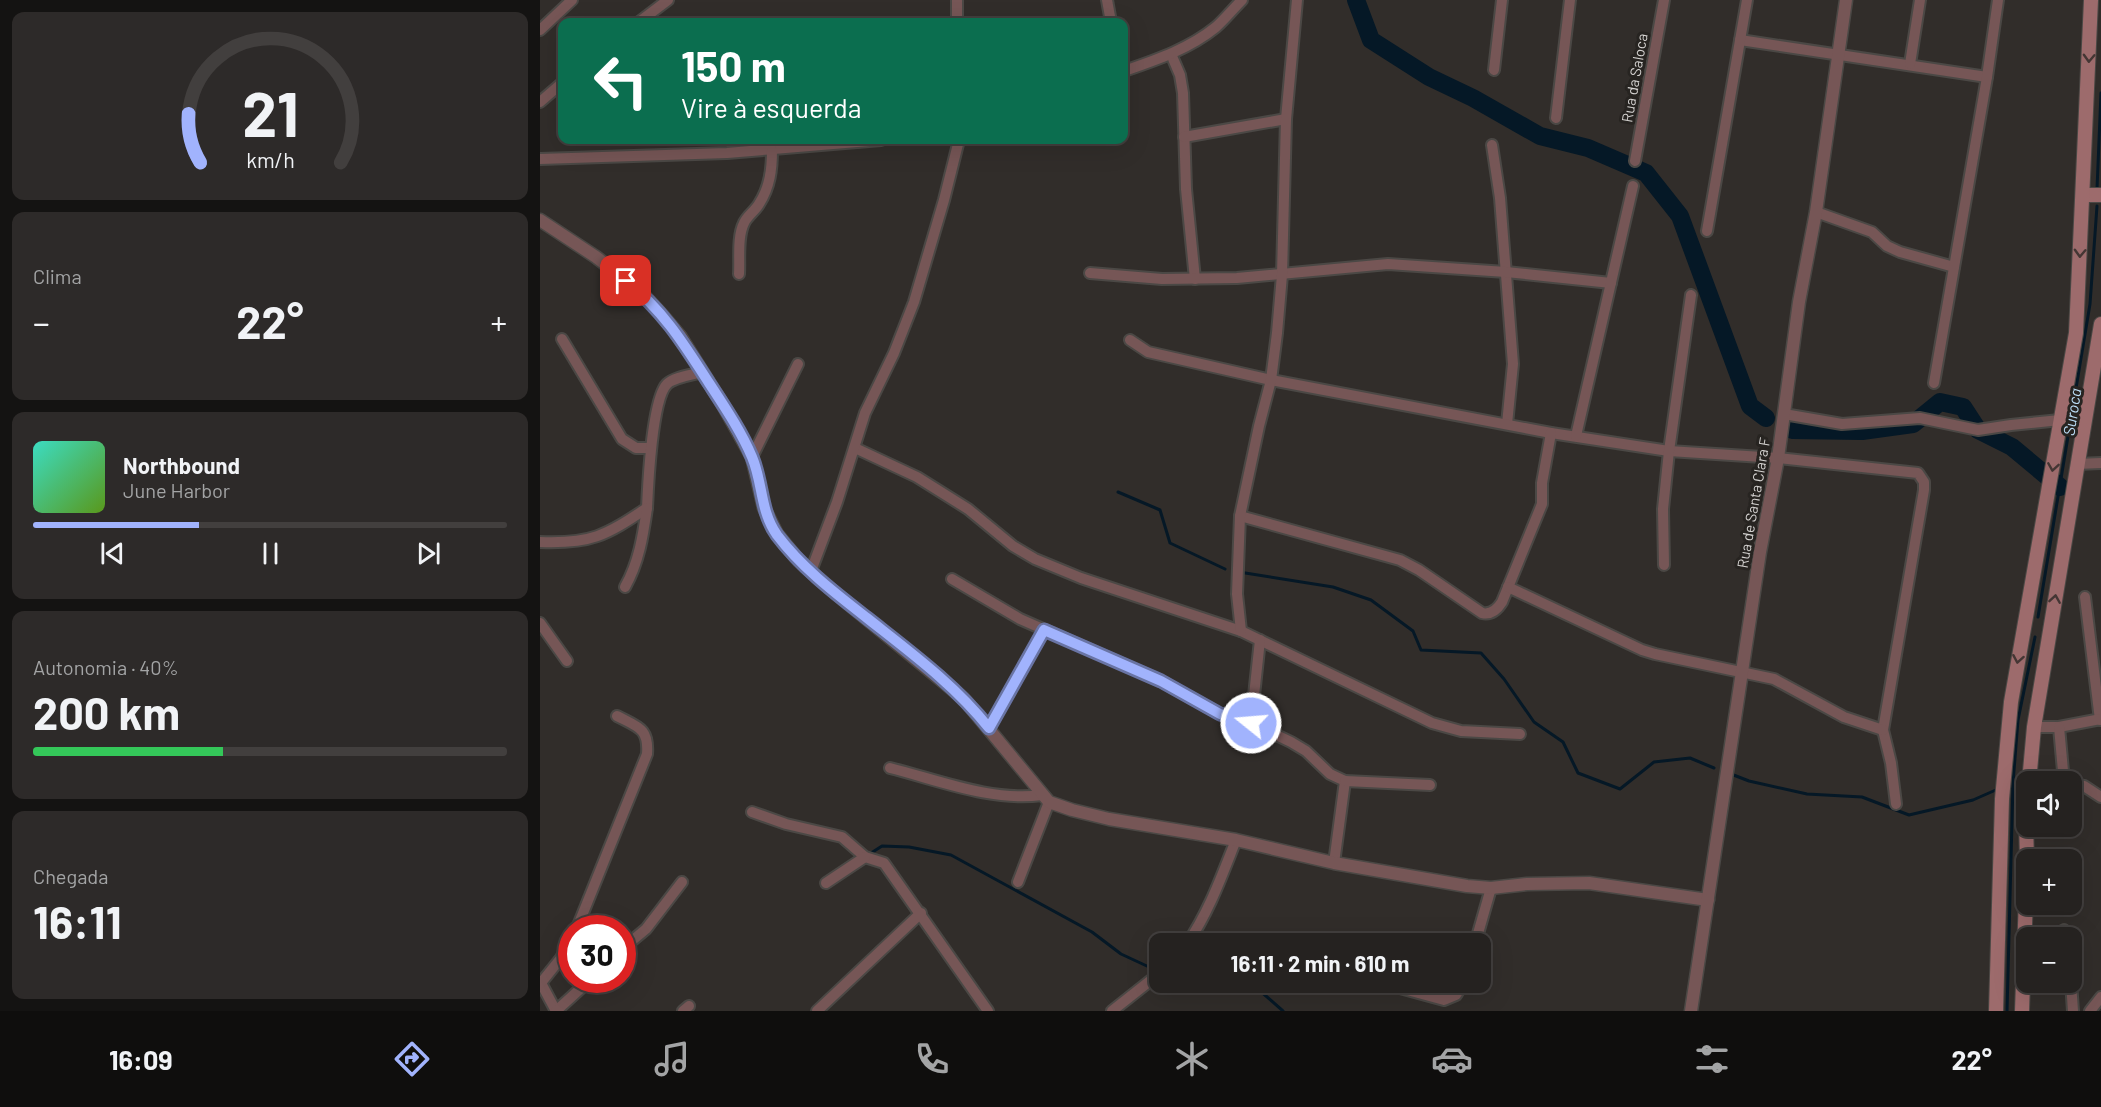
<!DOCTYPE html>
<html lang="pt">
<meta charset="utf-8">
<style>
:root{--surface:#252220;--page:#2d2a29;--text:#f1f3f6;--muted:#a3a4a5;--line:#423f3e;--accent:#a1b3fd}
body{margin:0;font-family:Barlow,sans-serif;background:var(--page);color:var(--text);height:100vh;display:flex;flex-direction:column;font-size:22px;white-space:nowrap}
*{box-sizing:border-box;margin:0}
p{font-size:20px;color:var(--muted)}
.icon{flex:none;width:33px;height:33px;fill:none;stroke:currentColor;stroke-width:2;stroke-linecap:round;stroke-linejoin:round}
.map{position:relative;flex:1;overflow:hidden}
.drawer{display:flex;flex-direction:column;gap:12px;padding:12px;background:#141312;width:540px}
.drawer>*{flex:none}
.top-card{position:absolute;left:18px;top:18px;width:570px;height:126px;border-radius:12px;box-shadow:0 6px 24px #0002,0 0 0 2px var(--line);background:#0b6e4f;color:#fff;overflow:hidden}
.controls{position:absolute;left:1476px;top:771px;display:grid;gap:12px}
.controls a{display:grid;place-items:center;width:66px;height:66px;border-radius:12px;background:var(--surface);box-shadow:0 6px 24px #0002,0 0 0 2px var(--line);font-size:30px}
.speed{position:absolute;left:18px;top:915px;display:flex;gap:12px;font-size:30px;font-weight:700;text-align:center}
.speed>*{display:grid;place-content:center;width:78px;height:78px;border-radius:50%;background:var(--surface);box-shadow:0 6px 24px #0002,0 0 0 2px var(--line);line-height:1}
.speed .limit{border:9px solid #d22;background:#fff;color:#111}
.pin{position:absolute;display:grid;place-items:center;width:51px;height:51px;color:#fff;margin:-26px;border-radius:12px;box-shadow:0 3px 9px #0006}
.me{position:absolute;width:66px;margin:-33px;rotate:287deg;stroke-linejoin:round;filter:drop-shadow(0 0 4px #0008)}
.turn{display:flex;align-items:center;gap:21px;height:126px;padding:0 24px;font-size:27px}
.turn .icon{width:78px;height:78px;stroke-width:2.5}
.turn b{display:block;font-size:42px;line-height:51px}
.big{font-size:45px;font-weight:700;line-height:1.1}
.drawer .card{flex:1;display:flex;flex-direction:column;justify-content:center;gap:9px;min-width:0;padding:0 21px;border-radius:12px;background:var(--page)}
.drawer .dial{align-items:center;gap:0}
.dial svg{height:156px;overflow:visible;fill:none;stroke:var(--line);stroke-width:7;stroke-linecap:round;text-anchor:middle}
.dial text{fill:var(--text);stroke:none}
.song{display:flex;align-items:center;gap:18px}
.cover{width:72px;height:72px;border-radius:9px;background:linear-gradient(135deg,hsl(170 70% 55%),hsl(90 70% 35%))}
.played{height:6px;border-radius:3px;background:linear-gradient(90deg,var(--accent) 35%,var(--line) 35%)}
.keys{display:flex;justify-content:space-around;direction:ltr}
.heat{display:flex;justify-content:space-between;align-items:center;font-size:33px;direction:ltr}
.charge{height:9px;border-radius:4px;background:linear-gradient(90deg,#34c759 40%,var(--line) 0)}
.trip{position:absolute;left:609px;top:933px;width:342px;height:60px;border-radius:12px;background:var(--surface);box-shadow:0 6px 24px #0002,0 0 0 2px var(--line);font-weight:700;line-height:60px;text-align:center}
.menu{display:flex;height:96px;justify-content:space-around;align-items:center;background:#0f0e0d;color:var(--muted)}
.menu .icon{width:42px;height:42px}
.menu .active{color:var(--accent)}
.menu b{font-size:27px;color:var(--text)}
main{display:flex;flex:1;min-height:0}
.map>svg:first-child{display:block}
.lines{fill:none;stroke-linecap:round;stroke-linejoin:round}
.stream{stroke:#051826;stroke-width:3}
.river{stroke:#051826;stroke-width:18}
.minor-casing{stroke:#4b4845;stroke-width:14}
.tertiary-casing{stroke:#4b4845;stroke-width:15}
.secondary-casing{stroke:#4b4845;stroke-width:16}
.minor{stroke:#765656;stroke-width:10}
.tertiary{stroke:#765656;stroke-width:12}
.secondary{stroke:#9d6b6c;stroke-width:14}
.oneway{stroke:#443634}
.route-casing{stroke:#6974a4;stroke-width:15}
.route{stroke:#a1b3fd;stroke-width:10}
.labels{text-anchor:middle;stroke-width:6;stroke-linejoin:round;paint-order:stroke}
.street-label{font-size:15px;fill:#d5d3d1;stroke:#272421}
.water-label{font-size:16px;font-style:italic;fill:#bcdef7;stroke:#272421}
</style>
<main>
<section class="drawer">
<div class="card dial"><svg viewBox="0 0 100 80">
<path d="M14 69A42 42 0 1 1 86 69"/>
<path d="M14 69A42 42 0 0 1 8 44" stroke="#a1b3fd"/>
<text x="50" y="56" font-size="32" font-weight="700">21</text>
<text x="50" y="72" font-size="11">km/h</text>
</svg></div>
<div class="card"><p>Clima</p>
<div class="heat"><a>−</a><b class="big">22°</b><a>+</a></div>
</div>
<div class="card">
<div class="song"><i class="cover"></i><div><b>Northbound</b><p>June Harbor</p></div></div>
<div class="played"></div>
<div class="keys"><svg class="icon" aria-label="previous" viewBox="0 0 24 24"><path d="M18 5L8 12l10 7zM5 5v14"/></svg><svg class="icon" aria-label="pause" viewBox="0 0 24 24"><path d="M8 5v14M16 5v14"/></svg><svg class="icon" aria-label="next" viewBox="0 0 24 24"><path d="M6 5l10 7-10 7zM19 5v14"/></svg></div>
</div>
<div class="card"><p>Autonomia · 40%</p><b class="big">200 km</b><div class="charge"></div></div>
<div class="card"><p>Chegada</p><b class="big">16:11</b></div>
</section>
<div class="map">
<svg width="1561" height="1011" viewBox="0 0 1561 1011">
<rect width="100%" height="100%" fill="#312d2a"/>
<g class="lines">
<g class="stream">
<polyline points="1557,189 1561,93"/>
<polyline points="578,492 620,510 630,543 685,569"/>
<polyline points="699,572 793,587 831,600 873,631 881,650 941,653 964,679 994,722 1023,742 1038,773 1080,789 1114,762 1150,758 1174,768"/>
<polyline points="1498,617 1550,304 1557,206"/>
<polyline points="1191,774 1209,781 1267,794 1322,797 1369,815 1433,800 1458,789"/>
<polyline points="328,855 342,846 369,847 411,855 552,932 581,954 609,967 620,962"/>
<polyline points="656,935 669,944"/>
<polyline points="638,944 645,939"/>
<polyline points="710,982 743,1011"/>
<polyline points="1467,1011 1473,783 1478,720 1495,637"/>
</g>
<g class="river">
<polyline points="816,0 831,40 889,77 933,98 1000,136 1048,148 1106,173 1140,216 1210,406 1226,418"/>
<polyline points="1252,430 1322,431 1373,424 1400,402 1423,407 1438,430 1472,447 1520,487"/>
</g>
<g class="minor-casing">
<g id="minor">
<polyline points="567,0 571,22"/>
<polyline points="99,22 128,0"/>
<polyline points="417,22 417,0"/>
<polyline points="0,30 32,0"/>
<polyline points="1200,40 1447,77"/>
<polyline points="631,54 640,75 643,93 646,189 655,279"/>
<polyline points="1370,64 1380,0"/>
<polyline points="954,70 962,0"/>
<path d="M584,71C616,60 649,49 676,27C685,19 693,9 702,0"/>
<polyline points="0,102 22,83"/>
<polyline points="1016,118 1030,0"/>
<polyline points="644,137 746,119"/>
<polyline points="952,145 960,198 973,364 967,424"/>
<polyline points="0,159 187,153 341,140"/>
<polyline points="1095,161 1124,0"/>
<polyline points="1276,212 1332,232 1347,246 1360,252 1414,267"/>
<polyline points="1167,231 1207,0"/>
<polyline points="550,273 622,279 697,278 848,264 966,272 1071,283"/>
<path d="M199,274C200,259 197,237 204,223C207,216 215,211 219,204C230,187 232,169 232,150"/>
<polyline points="22,339 82,439 96,448 110,448"/>
<polyline points="590,340 608,352 731,380 1011,433 1129,451 1238,458 1378,473 1384,482 1384,490 1343,730 1351,763 1356,804"/>
<polyline points="1394,383 1447,77 1458,0"/>
<polyline points="1244,414 1302,424 1380,418 1438,430 1471,425 1520,420"/>
<polyline points="1036,436 1093,186"/>
<polyline points="315,448 377,477 428,509 473,546 495,559 541,578 701,631 892,723 921,731 980,734"/>
<polyline points="212,457 258,364"/>
<polyline points="1537,464 1561,463"/>
<path d="M700,516L860,560L879,570L942,613C951,615 957,610 962,602L1002,504V483L1011,433"/>
<path d="M0,542C51,544 65,536 107,508C108,485 112,399 127,384C134,377 152,375 162,372"/>
<polyline points="1124,565 1123,509 1129,451 1151,295"/>
<polyline points="271,571 297,502 325,413 354,353 374,302 404,200 419,140"/>
<polyline points="412,579 480,619 621,681 680,714 711,723 751,742 766,751 790,774 805,781 794,863"/>
<path d="M85,587C99,562 103,536 107,508"/>
<polyline points="968,587 1102,650 1115,654 1234,679 1304,717 1343,730"/>
<polyline points="1545,597 1560,720"/>
<polyline points="0,623 27,661"/>
<polyline points="701,631 697,594 700,516 719,426 731,380 737,333 742,275 746,119 757,0"/>
<polyline points="711,723 720,640"/>
<polyline points="1494,727 1519,727 1561,719"/>
<polyline points="1519,727 1524,782"/>
<polyline points="449,728 504,630"/>
<path d="M350,768C398,780 452,802 502,795"/>
<polyline points="805,781 890,785"/>
<polyline points="1532,785 1544,786 1561,797"/>
<polyline points="212,812 246,824 302,837 325,857 344,863 448,1011"/>
<polyline points="478,882 509,802"/>
<polyline points="286,883 325,857"/>
<path d="M37,928L107,754C109,728 98,727 77,716"/>
<polyline points="1524,930 1526,938"/>
<path d="M647,944C669,912 682,875 696,840"/>
<polyline points="935,944 951,888"/>
<polyline points="82,949 106,929 142,882"/>
<polyline points="0,981 16,1011"/>
<polyline points="838,982 904,1000 916,995 924,982"/>
<polyline points="1531,982 1533,1011"/>
<polyline points="1,983 21,958 32,940"/>
<polyline points="16,1011 50,980"/>
<polyline points="143,1011 149,1006"/>
<polyline points="277,1011 381,913"/>
<polyline points="572,1011 620,973"/>
<polyline points="1550,1011 1561,997"/>
</g>
</g>
<g class="tertiary-casing">
<g id="tertiary">
<polyline points="0,220 56,257 101,292 123,316 140,336 183,405 212,457 224,508 237,534 259,561 294,592 423,698 509,802 532,810 569,819 696,840 794,863 927,886 951,888 987,884 1049,883 1168,900"/>
<polyline points="1151,1011 1220,552 1238,458 1259,302 1276,212 1306,0"/>
</g>
</g>
<g class="secondary-casing">
<g id="secondary">
<polyline points="1543,195 1561,195"/>
<polyline points="1489,782 1494,727 1561,324"/>
<polyline points="1486,824 1487,860"/>
<polyline points="1456,1011 1462,799 1471,702 1536,333 1551,0"/>
<polyline points="1482,1011 1486,896"/>
</g>
</g>
<use href="#minor" class="minor"/>
<use href="#tertiary" class="tertiary"/>
<use href="#secondary" class="secondary"/>
</g>
<defs><path id="oneway-chevron" d="M-2-3.5L2.5 0L-2 3.5" fill="none" stroke-width="1.6" stroke-linecap="round" stroke-linejoin="round" transform="scale(1.5)"/></defs>
<g class="oneway">
<use href="#oneway-chevron" transform="translate(1549 58) rotate(92)"/>
<use href="#oneway-chevron" transform="translate(1540 253) rotate(92)"/>
<use href="#oneway-chevron" transform="translate(1513 467) rotate(99)"/>
<use href="#oneway-chevron" transform="translate(1515 599) rotate(-81)"/>
<use href="#oneway-chevron" transform="translate(1478 659) rotate(100)"/>
</g>
<g class="lines">
<g class="route-casing">
<path id="route" d="M86,281C123,310 144,344 169,383C184,406 201,431 212,457C223,483 220,511 237,535C262,568 295,593 327,618C370,652 415,685 449,728L504,630L621,681L680,714L711,723"/>
</g>
<use href="#route" class="route"/>
</g>
<g class="labels">
<g class="street-label">
<text transform="translate(1095 78) rotate(-80)" y="5">Rua da Saloca</text>
<text transform="translate(1214 503) rotate(-80)" y="5">Rua de Santa Clara F</text>
</g>
<g class="water-label">
<text transform="translate(1532 412) rotate(-81)" y="6">Suroca</text>
</g>
</g>
</svg>
<div class="controls">
<a><svg class="icon" aria-label="sound" viewBox="0 0 24 24"><path d="M4 9h4l5-4v14l-5-4H4zM17 9q2 3 0 6"/></svg></a>
<a>+</a>
<a>−</a>
</div>
<div class="speed"><div class="limit">30</div></div>
<div class="pin" style="left:86px;top:281px;background:#d93025"><svg class="icon" aria-label="arrive" viewBox="0 0 24 24"><path d="M6 21V4h12l-3 4 3 4H6"/></svg></div>
<svg class="me" style="left:711px;top:723px" viewBox="-20 -20 40 40"><circle r="17" fill="#a1b3fd" stroke="#fff" stroke-width="3"/><path d="M0-11L8 9 0 5-8 9z" fill="#fff"/></svg>
<div class="trip">16:11 · 2 min · 610 m</div>
<div class="top-card">
<div class="turn"><svg class="icon" aria-label="left" viewBox="0 0 24 24"><path d="M17 20v-9H6M10 6l-5 5 5 5"/></svg><div><b>150 m</b>Vire à esquerda</div></div>
</div>
</div>
</main>
<nav class="menu">
<b>16:09</b>
<svg class="icon active" aria-label="directions" viewBox="0 0 24 24"><path d="M12 3l9 9-9 9-9-9zM9 14v-3h6M13 9l2 2-2 2"/></svg>
<svg class="icon" aria-label="music" viewBox="0 0 24 24"><path d="M9 18V5l10-2v13"/><circle cx="6" cy="18" r="3"/><circle cx="16" cy="16" r="3"/></svg>
<svg class="icon" aria-label="phone" viewBox="0 0 24 24"><path d="M5 4h4l2 5-3 2q2 4 5 5l2-3 5 2v4C11 20 4 13 5 4z"/></svg>
<svg class="icon" aria-label="climate" viewBox="0 0 24 24"><path d="M12 3v18M4 7l16 10M4 17L20 7"/></svg>
<svg class="icon" aria-label="car" viewBox="0 0 24 24"><path d="M5 17H2v-5l4-1 3-4h7l3 4 3 1v5h-3M9 17h6M6 11h13"/><circle cx="7" cy="17" r="2"/><circle cx="17" cy="17" r="2"/></svg>
<svg class="icon" aria-label="filters" viewBox="0 0 24 24"><path d="M4 7h16M4 17h16"/><circle cx="9" cy="7" r="2"/><circle cx="15" cy="17" r="2"/></svg>
<b>22°</b>
</nav>
